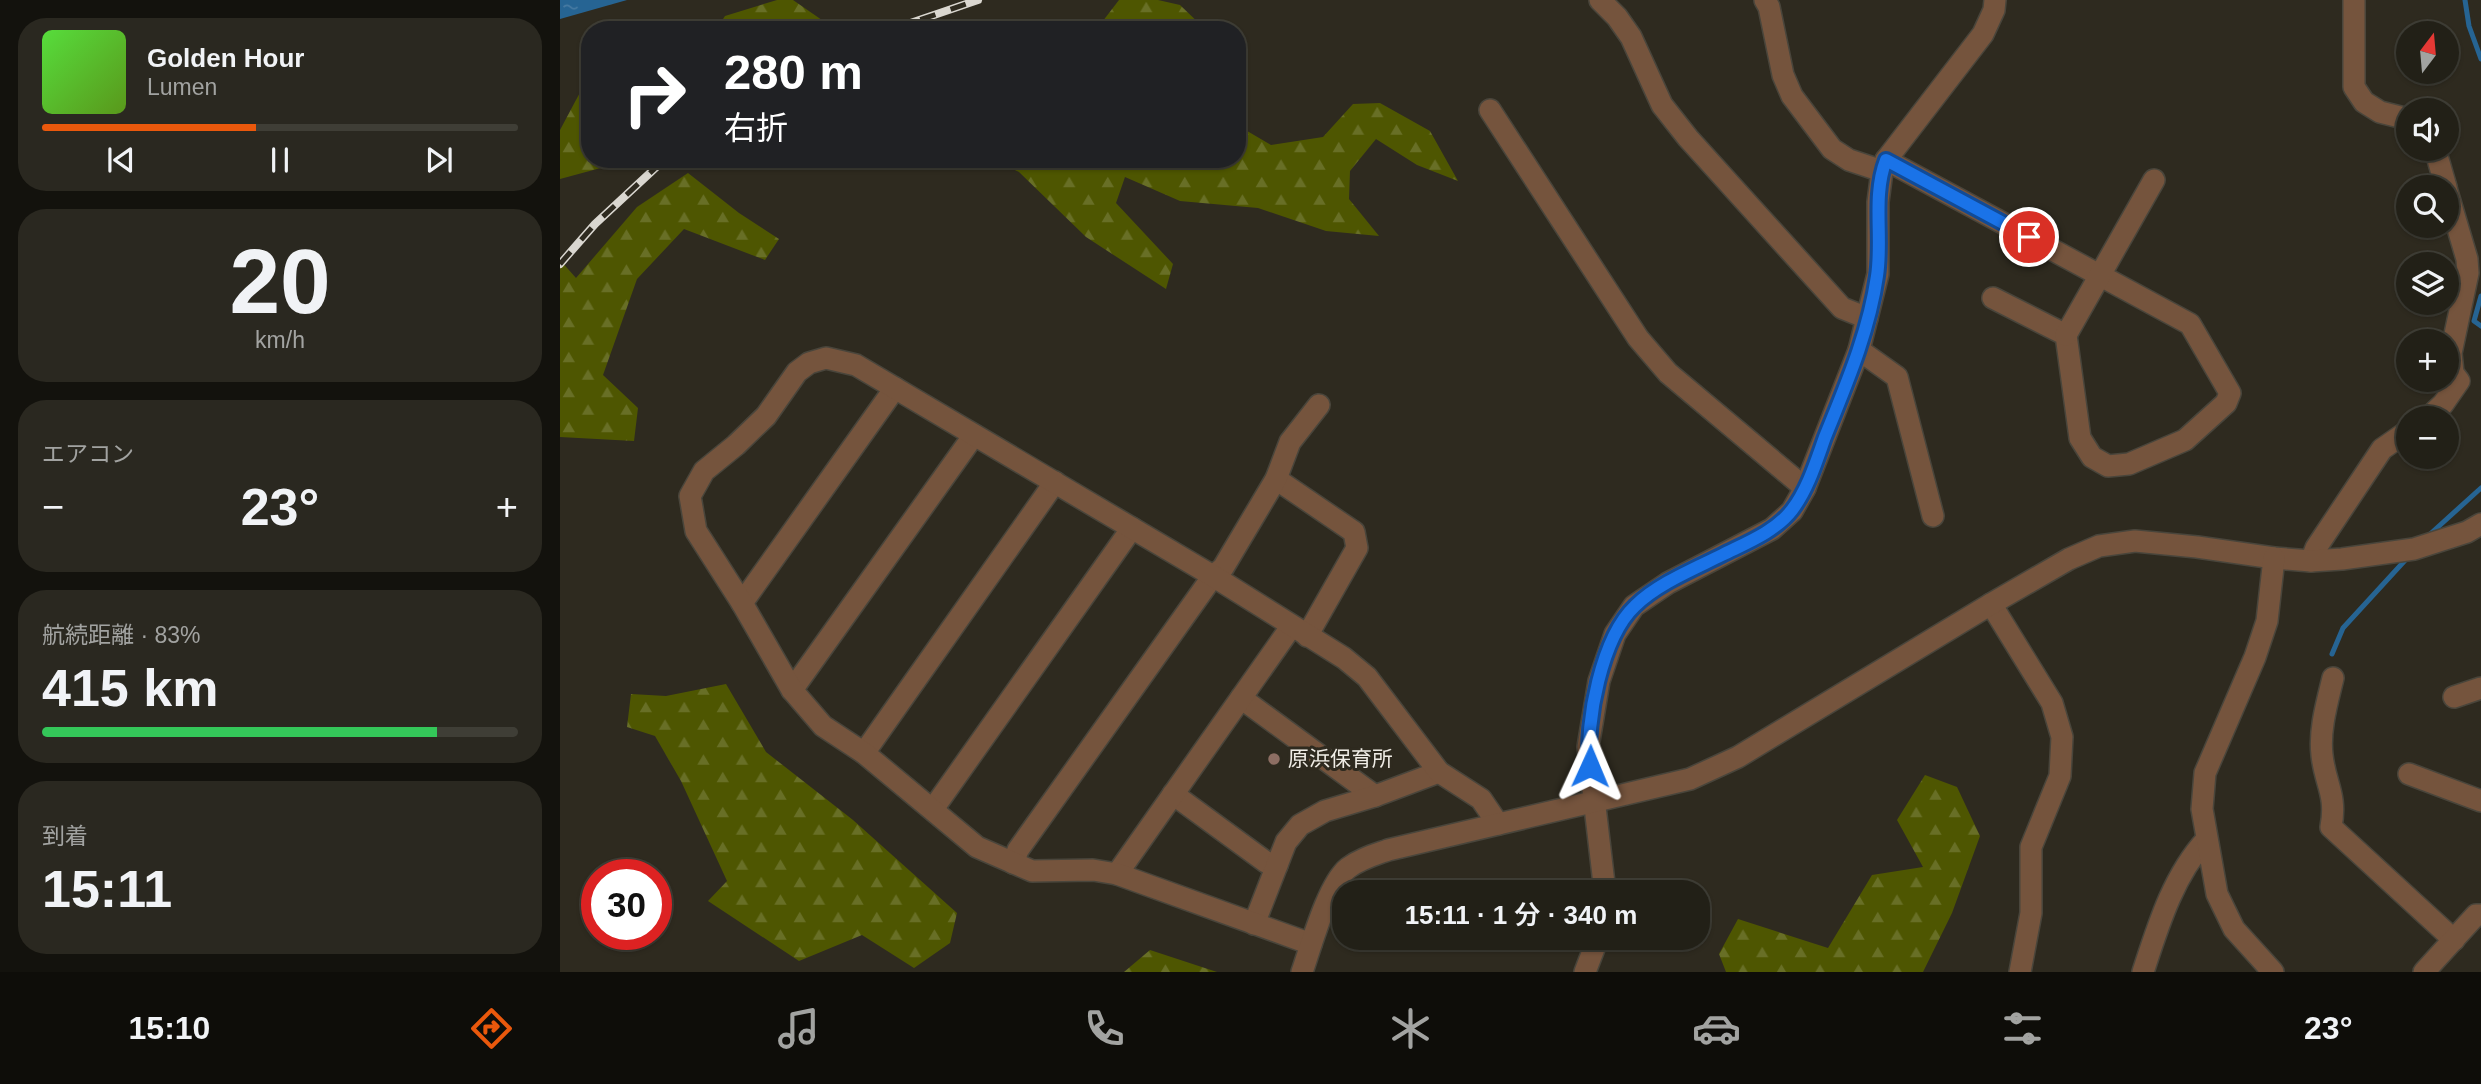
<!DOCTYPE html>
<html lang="ja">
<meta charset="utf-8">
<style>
:root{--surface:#222017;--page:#2a2820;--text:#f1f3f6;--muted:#a2a3a1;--line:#3f3e36;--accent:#ea580c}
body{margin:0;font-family:Arial,"Noto Sans JP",sans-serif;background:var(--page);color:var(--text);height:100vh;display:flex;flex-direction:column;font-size:26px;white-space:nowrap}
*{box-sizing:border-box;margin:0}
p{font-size:23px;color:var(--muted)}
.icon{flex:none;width:38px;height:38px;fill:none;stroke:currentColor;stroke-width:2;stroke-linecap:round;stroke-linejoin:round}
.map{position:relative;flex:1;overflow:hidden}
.drawer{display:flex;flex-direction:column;gap:18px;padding:18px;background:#13120d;width:560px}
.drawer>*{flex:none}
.banner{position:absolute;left:21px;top:21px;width:665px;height:147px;border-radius:28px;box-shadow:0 2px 5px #0004,0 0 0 2px var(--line);background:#202124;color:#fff;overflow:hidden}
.needle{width:46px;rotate:16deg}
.buttons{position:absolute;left:1836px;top:21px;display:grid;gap:14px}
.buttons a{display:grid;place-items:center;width:63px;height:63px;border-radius:50%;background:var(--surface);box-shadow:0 2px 5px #0004,0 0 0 2px var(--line);font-size:35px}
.speed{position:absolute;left:21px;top:859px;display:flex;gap:14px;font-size:35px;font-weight:700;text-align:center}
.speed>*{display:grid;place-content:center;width:91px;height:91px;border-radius:50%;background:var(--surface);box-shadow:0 2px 5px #0004,0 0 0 2px var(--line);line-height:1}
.speed .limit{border:10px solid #d22;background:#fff;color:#111}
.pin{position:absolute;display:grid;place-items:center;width:60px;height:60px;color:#fff;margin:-30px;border:4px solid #fff;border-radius:50%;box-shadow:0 2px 7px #0007}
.me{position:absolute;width:77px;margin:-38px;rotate:1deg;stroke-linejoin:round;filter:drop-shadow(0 0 5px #0008)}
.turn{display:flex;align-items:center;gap:24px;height:147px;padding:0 28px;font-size:32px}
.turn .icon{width:91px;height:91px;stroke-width:2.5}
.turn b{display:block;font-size:49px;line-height:60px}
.big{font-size:52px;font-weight:600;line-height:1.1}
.drawer .card{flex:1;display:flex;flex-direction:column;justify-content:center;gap:10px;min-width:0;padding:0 24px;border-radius:28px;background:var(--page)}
.drawer .dial{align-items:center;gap:0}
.dial b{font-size:91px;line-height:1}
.song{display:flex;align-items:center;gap:21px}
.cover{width:84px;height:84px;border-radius:10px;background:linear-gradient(135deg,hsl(110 70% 55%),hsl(90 70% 35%))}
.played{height:7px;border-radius:4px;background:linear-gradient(90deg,var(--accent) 45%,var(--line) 45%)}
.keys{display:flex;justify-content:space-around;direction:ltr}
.heat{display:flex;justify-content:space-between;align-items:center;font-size:38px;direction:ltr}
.charge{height:10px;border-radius:5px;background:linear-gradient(90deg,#34c759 83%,var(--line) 0)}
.trip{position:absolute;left:772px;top:880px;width:378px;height:70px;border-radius:28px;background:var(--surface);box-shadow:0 2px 5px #0004,0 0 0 2px var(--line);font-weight:600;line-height:70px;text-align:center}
.tabs{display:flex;height:112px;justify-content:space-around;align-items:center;background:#0e0d09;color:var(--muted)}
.tabs .icon{width:49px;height:49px}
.tabs .active{color:var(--accent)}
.tabs b{font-size:32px;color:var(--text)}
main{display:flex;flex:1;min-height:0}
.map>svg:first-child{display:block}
.forest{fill:url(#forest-firs)}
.water{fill:url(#water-ripples)}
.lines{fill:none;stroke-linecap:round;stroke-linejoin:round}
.stream{stroke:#266493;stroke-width:5}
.street-casing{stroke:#49453b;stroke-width:24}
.street{stroke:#75543d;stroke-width:21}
.rail-casing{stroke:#dad7d0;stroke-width:8}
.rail{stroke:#2e2a1f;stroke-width:5;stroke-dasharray:16;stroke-linecap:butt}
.route-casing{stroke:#114b97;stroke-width:18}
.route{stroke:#1a73e8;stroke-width:12}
.education-dot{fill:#8d6e63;stroke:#2e2a1f;stroke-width:2.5}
.labels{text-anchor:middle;stroke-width:6;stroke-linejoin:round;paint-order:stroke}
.poi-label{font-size:21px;fill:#f0ede6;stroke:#2e2a1f;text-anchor:start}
</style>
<main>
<section class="drawer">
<div class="card">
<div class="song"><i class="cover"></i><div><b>Golden Hour</b><p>Lumen</p></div></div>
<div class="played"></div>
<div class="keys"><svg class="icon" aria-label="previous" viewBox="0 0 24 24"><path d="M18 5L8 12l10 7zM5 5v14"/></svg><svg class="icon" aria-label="pause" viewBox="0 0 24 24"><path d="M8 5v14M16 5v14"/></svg><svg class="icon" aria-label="next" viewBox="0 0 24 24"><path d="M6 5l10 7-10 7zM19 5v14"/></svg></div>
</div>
<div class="card dial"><b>20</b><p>km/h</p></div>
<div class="card"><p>エアコン</p>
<div class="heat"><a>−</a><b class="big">23°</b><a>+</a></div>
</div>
<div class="card"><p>航続距離 · 83%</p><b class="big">415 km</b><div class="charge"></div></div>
<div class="card"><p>到着</p><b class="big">15:11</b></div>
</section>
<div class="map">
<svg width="1921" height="972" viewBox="0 0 1921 972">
<defs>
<pattern id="forest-firs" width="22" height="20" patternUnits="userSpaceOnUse" patternTransform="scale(1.75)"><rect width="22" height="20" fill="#4e5601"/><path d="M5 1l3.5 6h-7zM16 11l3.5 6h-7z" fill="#686f26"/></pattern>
<pattern id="water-ripples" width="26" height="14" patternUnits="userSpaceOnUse" patternTransform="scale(1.75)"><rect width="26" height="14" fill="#266493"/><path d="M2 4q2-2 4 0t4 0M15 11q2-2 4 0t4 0" fill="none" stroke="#467aa2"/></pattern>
</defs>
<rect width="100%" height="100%" fill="#2e2a1f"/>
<g class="forest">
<polygon points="217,0 233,0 272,27 268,30 156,30 165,16"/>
<polygon points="559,0 598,0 620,5 646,30 536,30"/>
<polygon points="24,85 30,87 30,159 74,159 0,179 0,130"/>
<polygon points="820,103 870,131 898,181 857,165 816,139 790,171 789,199 819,236 766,231 698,208 620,201 565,177 556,203 613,264 606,289 526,237 459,172 431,159 677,159 677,125 711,145 763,137 793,104"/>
<polygon points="128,173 179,213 219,239 205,260 124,229 77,279 43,375 78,408 74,441 0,437 0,260 16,278 77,207"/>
<polygon points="166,684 206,752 293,820 397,913 390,943 354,968 302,935 239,961 148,901 167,881 121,781 95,736 67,727 71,694 106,696"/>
<polygon points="1365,775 1397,787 1420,836 1392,913 1363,972 1166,972 1159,954 1178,919 1268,948 1312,875 1363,867 1337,820"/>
<polygon points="590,950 657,972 564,972"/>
</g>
<polygon class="water" points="0,0 67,0 0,19"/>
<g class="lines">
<g class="stream">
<polyline points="1905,0 1909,26 1921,59"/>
<polyline points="1921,296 1914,321 1921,326"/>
<polyline points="1868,536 1921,488"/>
<polyline points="1772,654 1783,628 1849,556"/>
</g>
<g class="street-casing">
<g id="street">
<polyline points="1040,0 1057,17 1071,37 1102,105 1128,138 1282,308 1307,318"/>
<polyline points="1205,0 1209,7 1223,75 1232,96 1272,149 1289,160 1322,171"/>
<polyline points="1794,0 1794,87 1804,102 1820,112 1848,119"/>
<polyline points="930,110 1078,338 1108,373 1245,488"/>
<polyline points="1875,149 1886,187"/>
<polyline points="1326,160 1630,324 1670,393 1666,403 1625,440 1569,464 1548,466 1532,457 1520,438 1506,335 1433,298"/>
<polyline points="1506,335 1594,180"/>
<polyline points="1299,350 1337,377 1373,516"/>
<polyline points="1868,418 1883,404 1899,381 1893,373 1891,353 1908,273 1907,259 1886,188"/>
<polyline points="716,479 794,532 797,548 747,636"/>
<polyline points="1751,561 1756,548 1822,449 1848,431"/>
<polyline points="182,603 335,388"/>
<polyline points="1431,604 1492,703 1502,737 1500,776 1471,847 1471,913 1460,972"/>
<path d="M1773,678C1767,703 1759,730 1762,755C1765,784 1777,794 1771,827L1894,940"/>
<polyline points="232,690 414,435"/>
<polyline points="1894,697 1921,688"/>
<polyline points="681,698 815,796"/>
<polyline points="304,753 495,482"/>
<polyline points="1849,774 1921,801"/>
<polyline points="613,794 706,862 717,865"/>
<polyline points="373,809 572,528"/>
<polyline points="453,863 458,850 653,576 663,568 716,479 730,442 759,405"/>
<polyline points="557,874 731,627"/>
<polyline points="1045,892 1028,747 1039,681 1055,634 1074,606 1108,583 1212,529 1232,511 1245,488 1299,350 1318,274 1318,202 1322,171 1326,160 1423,34 1434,10 1435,0"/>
<polyline points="694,924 726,842 740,825 765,811 815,796 879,772"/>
<polyline points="751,944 557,874 533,870 472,871 417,847 304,753 263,726 232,690 182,603 136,531 130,496 144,471 176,445 206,416 237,372 249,363 266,358 296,365 653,576 784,658 807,677 879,772 921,799 938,824"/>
<path d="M742,972C751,946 768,884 788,868C800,859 814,855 828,850L1130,779L1178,757L1431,604L1509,559L1539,546L1575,541L1637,547L1714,558L1751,561L1782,559L1854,549L1907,532L1921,524"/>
<polyline points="1025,972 1038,938"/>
<path d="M1583,972C1598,926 1613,876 1646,840"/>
<polyline points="1713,972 1674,929 1657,894 1642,809 1645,773 1695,657 1707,621 1714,558"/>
<polyline points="1864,972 1916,915 1921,915"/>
</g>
</g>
<use href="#street" class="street"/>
<g class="rail-casing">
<g id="rail">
<polyline points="330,30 418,0"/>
<polyline points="0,264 35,224 105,159"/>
</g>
</g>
<use href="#rail" class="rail"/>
</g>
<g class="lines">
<g class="route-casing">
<path id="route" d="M1030,766C1025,722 1042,637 1075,606C1097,584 1134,569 1162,555C1186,543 1215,532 1232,510C1248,489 1256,462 1265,437C1286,385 1309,332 1317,276C1323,237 1312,197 1326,160L1469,237"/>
</g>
<use href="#route" class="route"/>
</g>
<circle class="education-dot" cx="714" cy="759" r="7"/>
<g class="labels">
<g class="poi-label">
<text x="728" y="766">原浜保育所</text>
</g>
</g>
</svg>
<div class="buttons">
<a><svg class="needle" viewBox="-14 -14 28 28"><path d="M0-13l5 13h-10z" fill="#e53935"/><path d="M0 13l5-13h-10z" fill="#a2a3a1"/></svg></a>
<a><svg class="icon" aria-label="sound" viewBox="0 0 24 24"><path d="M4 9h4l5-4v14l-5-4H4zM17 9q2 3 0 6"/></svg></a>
<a><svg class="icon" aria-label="search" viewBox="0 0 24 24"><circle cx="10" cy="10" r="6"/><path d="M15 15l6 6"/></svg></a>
<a><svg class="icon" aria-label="layers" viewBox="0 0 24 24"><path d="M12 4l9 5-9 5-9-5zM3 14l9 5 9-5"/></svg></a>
<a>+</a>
<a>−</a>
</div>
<div class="speed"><div class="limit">30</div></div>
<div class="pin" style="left:1469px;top:237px;background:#d93025"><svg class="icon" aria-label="arrive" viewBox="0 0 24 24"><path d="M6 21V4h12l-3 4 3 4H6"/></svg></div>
<svg class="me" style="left:1030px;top:766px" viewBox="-20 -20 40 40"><path d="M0-17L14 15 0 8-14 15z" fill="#1a73e8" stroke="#fff" stroke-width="4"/></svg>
<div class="trip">15:11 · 1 分 · 340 m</div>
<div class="banner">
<div class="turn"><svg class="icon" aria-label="right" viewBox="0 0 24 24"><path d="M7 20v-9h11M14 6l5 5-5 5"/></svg><div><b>280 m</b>右折</div></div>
</div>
</div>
</main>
<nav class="tabs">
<b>15:10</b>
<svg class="icon active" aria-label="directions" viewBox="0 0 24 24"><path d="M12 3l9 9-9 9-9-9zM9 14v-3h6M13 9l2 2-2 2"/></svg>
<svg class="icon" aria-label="music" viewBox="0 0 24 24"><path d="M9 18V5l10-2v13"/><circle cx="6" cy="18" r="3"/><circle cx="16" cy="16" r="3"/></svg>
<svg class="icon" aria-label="phone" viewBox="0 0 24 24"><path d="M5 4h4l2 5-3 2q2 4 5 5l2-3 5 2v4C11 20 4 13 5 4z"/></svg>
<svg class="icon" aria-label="climate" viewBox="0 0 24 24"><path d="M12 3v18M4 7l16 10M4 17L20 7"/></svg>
<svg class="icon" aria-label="car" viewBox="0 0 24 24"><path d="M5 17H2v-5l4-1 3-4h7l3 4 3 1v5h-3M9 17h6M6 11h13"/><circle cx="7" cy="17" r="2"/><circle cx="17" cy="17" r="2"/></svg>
<svg class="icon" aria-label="filters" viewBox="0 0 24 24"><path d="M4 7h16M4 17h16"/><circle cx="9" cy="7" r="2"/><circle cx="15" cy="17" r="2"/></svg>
<b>23°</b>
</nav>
